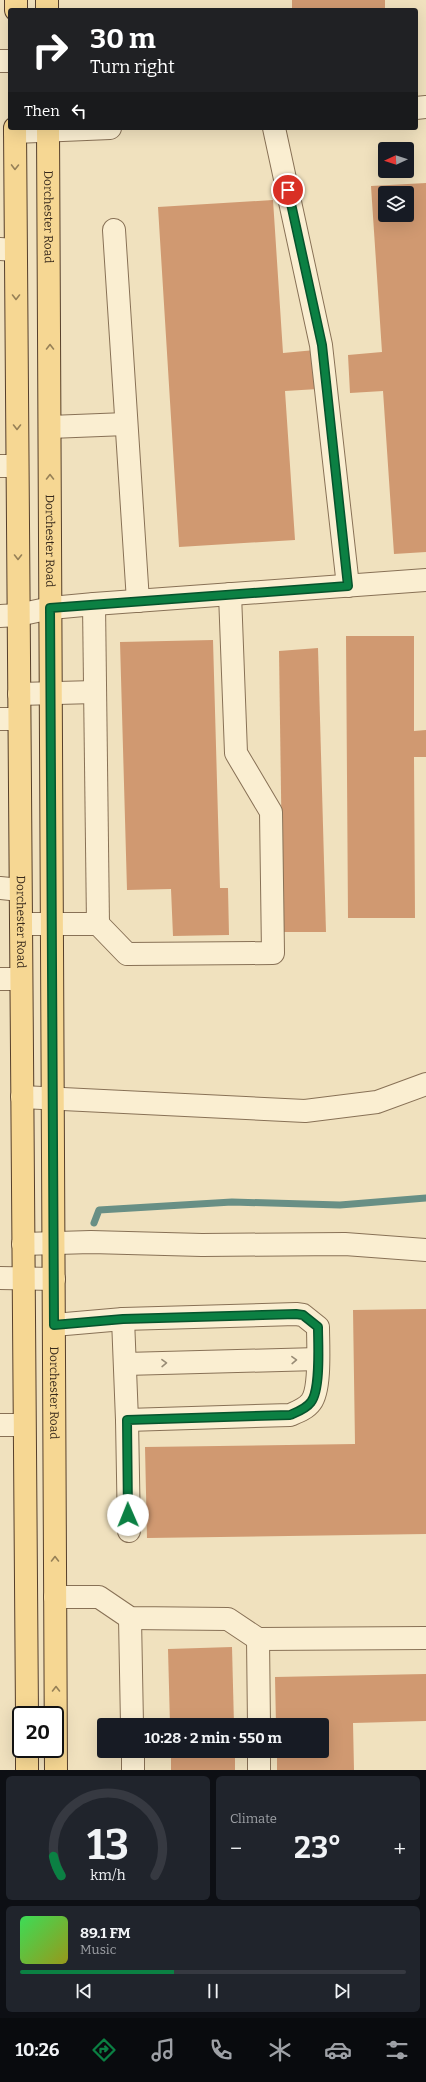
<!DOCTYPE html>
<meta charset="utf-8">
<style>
:root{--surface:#171b24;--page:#20242c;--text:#f1f3f6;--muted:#9ea1a6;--line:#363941;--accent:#0b8043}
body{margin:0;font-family:Bitter,serif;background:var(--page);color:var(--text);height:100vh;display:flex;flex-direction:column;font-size:15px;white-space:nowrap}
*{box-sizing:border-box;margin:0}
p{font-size:13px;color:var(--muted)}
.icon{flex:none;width:22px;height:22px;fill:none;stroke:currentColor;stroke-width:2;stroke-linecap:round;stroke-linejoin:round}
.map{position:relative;height:1770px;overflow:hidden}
.panel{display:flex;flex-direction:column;gap:6px;padding:6px;background:#0d0f14;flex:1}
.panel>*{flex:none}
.guide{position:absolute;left:8px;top:8px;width:410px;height:122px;border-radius:4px;box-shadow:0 4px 16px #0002;background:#202124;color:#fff;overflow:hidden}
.needle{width:26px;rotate:267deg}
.tools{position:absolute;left:378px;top:142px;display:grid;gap:8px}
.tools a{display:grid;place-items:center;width:36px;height:36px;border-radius:4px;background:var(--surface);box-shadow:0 4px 16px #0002;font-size:20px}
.speed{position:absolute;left:12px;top:1706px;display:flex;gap:8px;font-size:20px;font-weight:700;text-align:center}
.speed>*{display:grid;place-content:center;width:52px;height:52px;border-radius:50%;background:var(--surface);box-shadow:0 4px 16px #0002;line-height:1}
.speed .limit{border:2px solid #111;border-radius:6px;background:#fff;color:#111}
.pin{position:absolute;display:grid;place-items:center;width:34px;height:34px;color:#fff;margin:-17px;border:2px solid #fff;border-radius:50%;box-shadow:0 1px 4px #0007}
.me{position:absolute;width:44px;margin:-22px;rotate:359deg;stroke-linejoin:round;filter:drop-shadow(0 0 3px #0008)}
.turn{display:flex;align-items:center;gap:14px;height:84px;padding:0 16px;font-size:18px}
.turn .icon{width:52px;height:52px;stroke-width:2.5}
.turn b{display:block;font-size:28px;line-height:34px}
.then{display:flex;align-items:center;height:38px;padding:0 16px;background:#0003;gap:8px;font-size:15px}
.big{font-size:30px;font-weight:700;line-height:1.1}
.panel .widget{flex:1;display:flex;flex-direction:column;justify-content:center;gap:6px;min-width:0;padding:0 14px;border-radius:6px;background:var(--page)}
.panel .dial{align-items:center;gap:0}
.dial svg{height:104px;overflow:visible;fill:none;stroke:var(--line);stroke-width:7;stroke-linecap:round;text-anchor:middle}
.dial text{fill:var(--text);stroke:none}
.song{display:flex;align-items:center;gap:12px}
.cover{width:48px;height:48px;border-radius:6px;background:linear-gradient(135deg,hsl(130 70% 55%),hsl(60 70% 35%))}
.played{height:4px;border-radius:2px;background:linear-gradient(90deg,var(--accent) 40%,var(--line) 40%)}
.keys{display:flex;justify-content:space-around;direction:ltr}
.heat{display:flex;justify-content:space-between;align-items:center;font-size:22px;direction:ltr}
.panel .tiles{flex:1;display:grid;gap:6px;grid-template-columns:1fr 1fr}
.widget:last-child{grid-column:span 2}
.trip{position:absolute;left:97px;top:1718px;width:232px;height:40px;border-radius:4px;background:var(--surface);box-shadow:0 4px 16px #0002;font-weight:700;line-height:40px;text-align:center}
.dock{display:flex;height:64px;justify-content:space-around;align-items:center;background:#090b0e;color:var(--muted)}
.dock .icon{width:28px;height:28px}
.dock .current{color:var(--accent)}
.dock b{font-size:18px;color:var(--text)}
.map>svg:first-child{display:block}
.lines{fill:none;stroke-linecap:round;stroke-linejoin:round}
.stream{stroke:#688f85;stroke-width:7}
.building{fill:#d09971;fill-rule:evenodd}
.minor-casing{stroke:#887156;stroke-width:24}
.major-casing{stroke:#563f2b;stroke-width:24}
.minor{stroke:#faeed1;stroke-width:22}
.major{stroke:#f6d793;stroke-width:22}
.oneway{stroke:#968057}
.oneway2{stroke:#988c76}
.route-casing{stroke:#07532c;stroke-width:10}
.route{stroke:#0b8043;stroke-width:7}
.labels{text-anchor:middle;stroke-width:3;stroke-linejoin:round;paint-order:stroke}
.street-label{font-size:12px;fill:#37291b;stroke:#f7ebcd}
</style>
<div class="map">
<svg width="426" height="1770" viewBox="0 0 426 1770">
<rect width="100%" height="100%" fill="#f0e1be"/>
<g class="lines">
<polyline class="stream" points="94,1223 99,1210 232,1202 340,1205 426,1198"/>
</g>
<g class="building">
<rect x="292" y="0" width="93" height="10"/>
<path d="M426,183V552L394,554L383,391L350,393L348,355L382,352L371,186ZM385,193H407V215H385Z"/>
<polygon points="273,200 283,353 315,350 318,389 285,391 295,540 179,547 158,207"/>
<polygon points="346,636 414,636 414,731 426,730 426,757 414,757 415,918 348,918"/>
<polygon points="213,640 220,888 228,888 229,935 173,936 171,889 127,890 120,642"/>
<polygon points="318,648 326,932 283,932 279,651"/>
<polygon points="426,1309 426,1534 147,1538 145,1447 355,1444 353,1310"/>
<polygon points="232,1647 234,1725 170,1725 168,1649"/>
<polygon points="426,1674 426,1721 353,1723 354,1770 277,1770 277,1751 322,1751 322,1725 276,1725 275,1677"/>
<rect x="171" y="1751" width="64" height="19"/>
</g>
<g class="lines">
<g class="minor-casing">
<g id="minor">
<polyline points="0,61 10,61"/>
<polyline points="416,108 426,107"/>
<polyline points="274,128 321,345 348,586"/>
<polyline points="15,132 110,128"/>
<polyline points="114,230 138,601"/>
<polyline points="0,249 15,250"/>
<polyline points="50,427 126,424"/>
<polyline points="0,466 17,466"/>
<polyline points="94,604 98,924"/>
<polyline points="0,616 18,615 51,608 94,604 426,580"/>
<polyline points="19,694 95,692"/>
<polyline points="0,719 19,719"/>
<polyline points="0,888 20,890"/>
<polyline points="21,924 98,924 127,954 273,953 271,812 236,753 230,594"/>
<polyline points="0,979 21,979"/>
<polyline points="22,1097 305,1111 377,1102 426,1084"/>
<polyline points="23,1244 91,1242 202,1245 345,1244 426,1250"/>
<polyline points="0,1278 54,1279"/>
<polyline points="123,1319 127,1420 129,1531"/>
<path d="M54,1325L123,1319L296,1314L303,1315L318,1327C318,1344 321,1389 311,1402C306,1409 297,1412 290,1415L127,1420"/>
<polyline points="125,1364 318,1359"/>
<polyline points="0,1425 24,1425"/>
<polyline points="55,1597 99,1597 130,1618 228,1619 258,1639 426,1638"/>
<polyline points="130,1618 132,1725"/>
<polyline points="258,1639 259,1725"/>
<polyline points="133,1751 133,1770"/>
<polyline points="259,1751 259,1770"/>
</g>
</g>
<g class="major-casing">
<g id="major">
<polyline points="16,0 16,10"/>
<polyline points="47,0 47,10"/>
<path id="s1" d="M15,128L27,1715"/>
<path id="s2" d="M48,128L56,1770"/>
<polyline points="27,1749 27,1770"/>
</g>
</g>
<use href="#minor" class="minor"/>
<use href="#major" class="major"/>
</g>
<defs><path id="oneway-chevron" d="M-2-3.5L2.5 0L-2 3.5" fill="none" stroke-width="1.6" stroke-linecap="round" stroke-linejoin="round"/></defs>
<g class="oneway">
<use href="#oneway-chevron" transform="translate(15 167) rotate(91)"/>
<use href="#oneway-chevron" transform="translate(16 297) rotate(90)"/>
<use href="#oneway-chevron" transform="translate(50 347) rotate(-90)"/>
<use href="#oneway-chevron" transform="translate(17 427) rotate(90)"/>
<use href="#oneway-chevron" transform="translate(50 477) rotate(-90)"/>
<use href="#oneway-chevron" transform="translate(18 557) rotate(90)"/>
<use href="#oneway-chevron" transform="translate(55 1559) rotate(-90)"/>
<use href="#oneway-chevron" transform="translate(56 1689) rotate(-90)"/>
</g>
<g class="oneway2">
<use href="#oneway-chevron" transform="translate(294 1360) rotate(-2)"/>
<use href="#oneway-chevron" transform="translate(164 1363) rotate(-1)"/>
</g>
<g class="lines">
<g class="route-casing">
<path id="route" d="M128,1515L127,1420L290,1415C297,1412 306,1409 311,1402C321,1389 318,1344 318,1327L303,1315L296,1314L123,1319L54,1325L50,608L348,586L322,345L288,190"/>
</g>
<use href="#route" class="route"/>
</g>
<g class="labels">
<g class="street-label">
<text dy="4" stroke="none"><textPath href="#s2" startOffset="89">Dorchester Road</textPath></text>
<text dy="4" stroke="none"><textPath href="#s2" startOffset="413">Dorchester Road</textPath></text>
<text dy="4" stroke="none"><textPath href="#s1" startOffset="794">Dorchester Road</textPath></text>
<text dy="4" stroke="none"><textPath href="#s2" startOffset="1265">Dorchester Road</textPath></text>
</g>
</g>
</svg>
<div class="tools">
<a><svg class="needle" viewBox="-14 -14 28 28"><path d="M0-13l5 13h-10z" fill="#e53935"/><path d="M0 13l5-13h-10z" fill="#9ea1a6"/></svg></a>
<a><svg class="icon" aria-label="layers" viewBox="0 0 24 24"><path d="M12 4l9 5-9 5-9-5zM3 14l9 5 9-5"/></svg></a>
</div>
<div class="speed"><div class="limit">20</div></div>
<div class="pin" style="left:288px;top:190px;background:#d93025"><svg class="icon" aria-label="arrive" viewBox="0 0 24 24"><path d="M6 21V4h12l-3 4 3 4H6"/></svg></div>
<svg class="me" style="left:128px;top:1515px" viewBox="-20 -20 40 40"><circle r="19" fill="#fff"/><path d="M0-13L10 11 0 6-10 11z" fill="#0b8043"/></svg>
<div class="trip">10:28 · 2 min · 550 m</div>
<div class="guide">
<div class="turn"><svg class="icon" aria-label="right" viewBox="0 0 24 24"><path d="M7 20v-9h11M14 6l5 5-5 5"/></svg><div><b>30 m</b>Turn right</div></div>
<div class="then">Then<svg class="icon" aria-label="left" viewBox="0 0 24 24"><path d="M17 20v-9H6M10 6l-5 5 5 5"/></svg></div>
</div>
</div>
<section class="panel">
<div class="tiles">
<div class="widget dial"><svg viewBox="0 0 100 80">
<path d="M14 69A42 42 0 1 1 86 69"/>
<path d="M14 69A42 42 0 0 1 8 54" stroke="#0b8043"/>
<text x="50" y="56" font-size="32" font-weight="700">13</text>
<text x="50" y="72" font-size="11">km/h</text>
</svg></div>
<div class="widget"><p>Climate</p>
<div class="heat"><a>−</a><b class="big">23°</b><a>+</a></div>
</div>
<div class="widget">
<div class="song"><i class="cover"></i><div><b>89.1 FM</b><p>Music</p></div></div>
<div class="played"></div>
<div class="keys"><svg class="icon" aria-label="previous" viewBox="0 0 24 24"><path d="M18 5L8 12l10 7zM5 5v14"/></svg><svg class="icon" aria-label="pause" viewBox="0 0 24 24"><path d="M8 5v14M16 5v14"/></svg><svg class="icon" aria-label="next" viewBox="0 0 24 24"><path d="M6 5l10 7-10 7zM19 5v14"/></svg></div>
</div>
</div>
</section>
<nav class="dock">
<b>10:26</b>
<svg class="icon current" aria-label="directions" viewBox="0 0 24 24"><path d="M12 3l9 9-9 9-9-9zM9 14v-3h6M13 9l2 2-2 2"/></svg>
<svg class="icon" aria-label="music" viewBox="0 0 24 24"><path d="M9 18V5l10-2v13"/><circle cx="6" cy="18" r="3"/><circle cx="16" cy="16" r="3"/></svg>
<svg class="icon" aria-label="phone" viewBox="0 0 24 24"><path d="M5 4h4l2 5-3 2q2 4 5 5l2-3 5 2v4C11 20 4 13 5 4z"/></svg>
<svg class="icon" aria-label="climate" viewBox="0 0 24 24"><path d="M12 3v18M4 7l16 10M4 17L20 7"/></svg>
<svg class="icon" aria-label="car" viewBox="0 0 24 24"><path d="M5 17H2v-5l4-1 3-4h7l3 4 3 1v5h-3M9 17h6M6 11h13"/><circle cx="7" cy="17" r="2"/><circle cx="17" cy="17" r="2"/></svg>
<svg class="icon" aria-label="filters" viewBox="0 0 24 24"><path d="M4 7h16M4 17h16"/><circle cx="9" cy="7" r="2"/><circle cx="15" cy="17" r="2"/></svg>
</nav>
